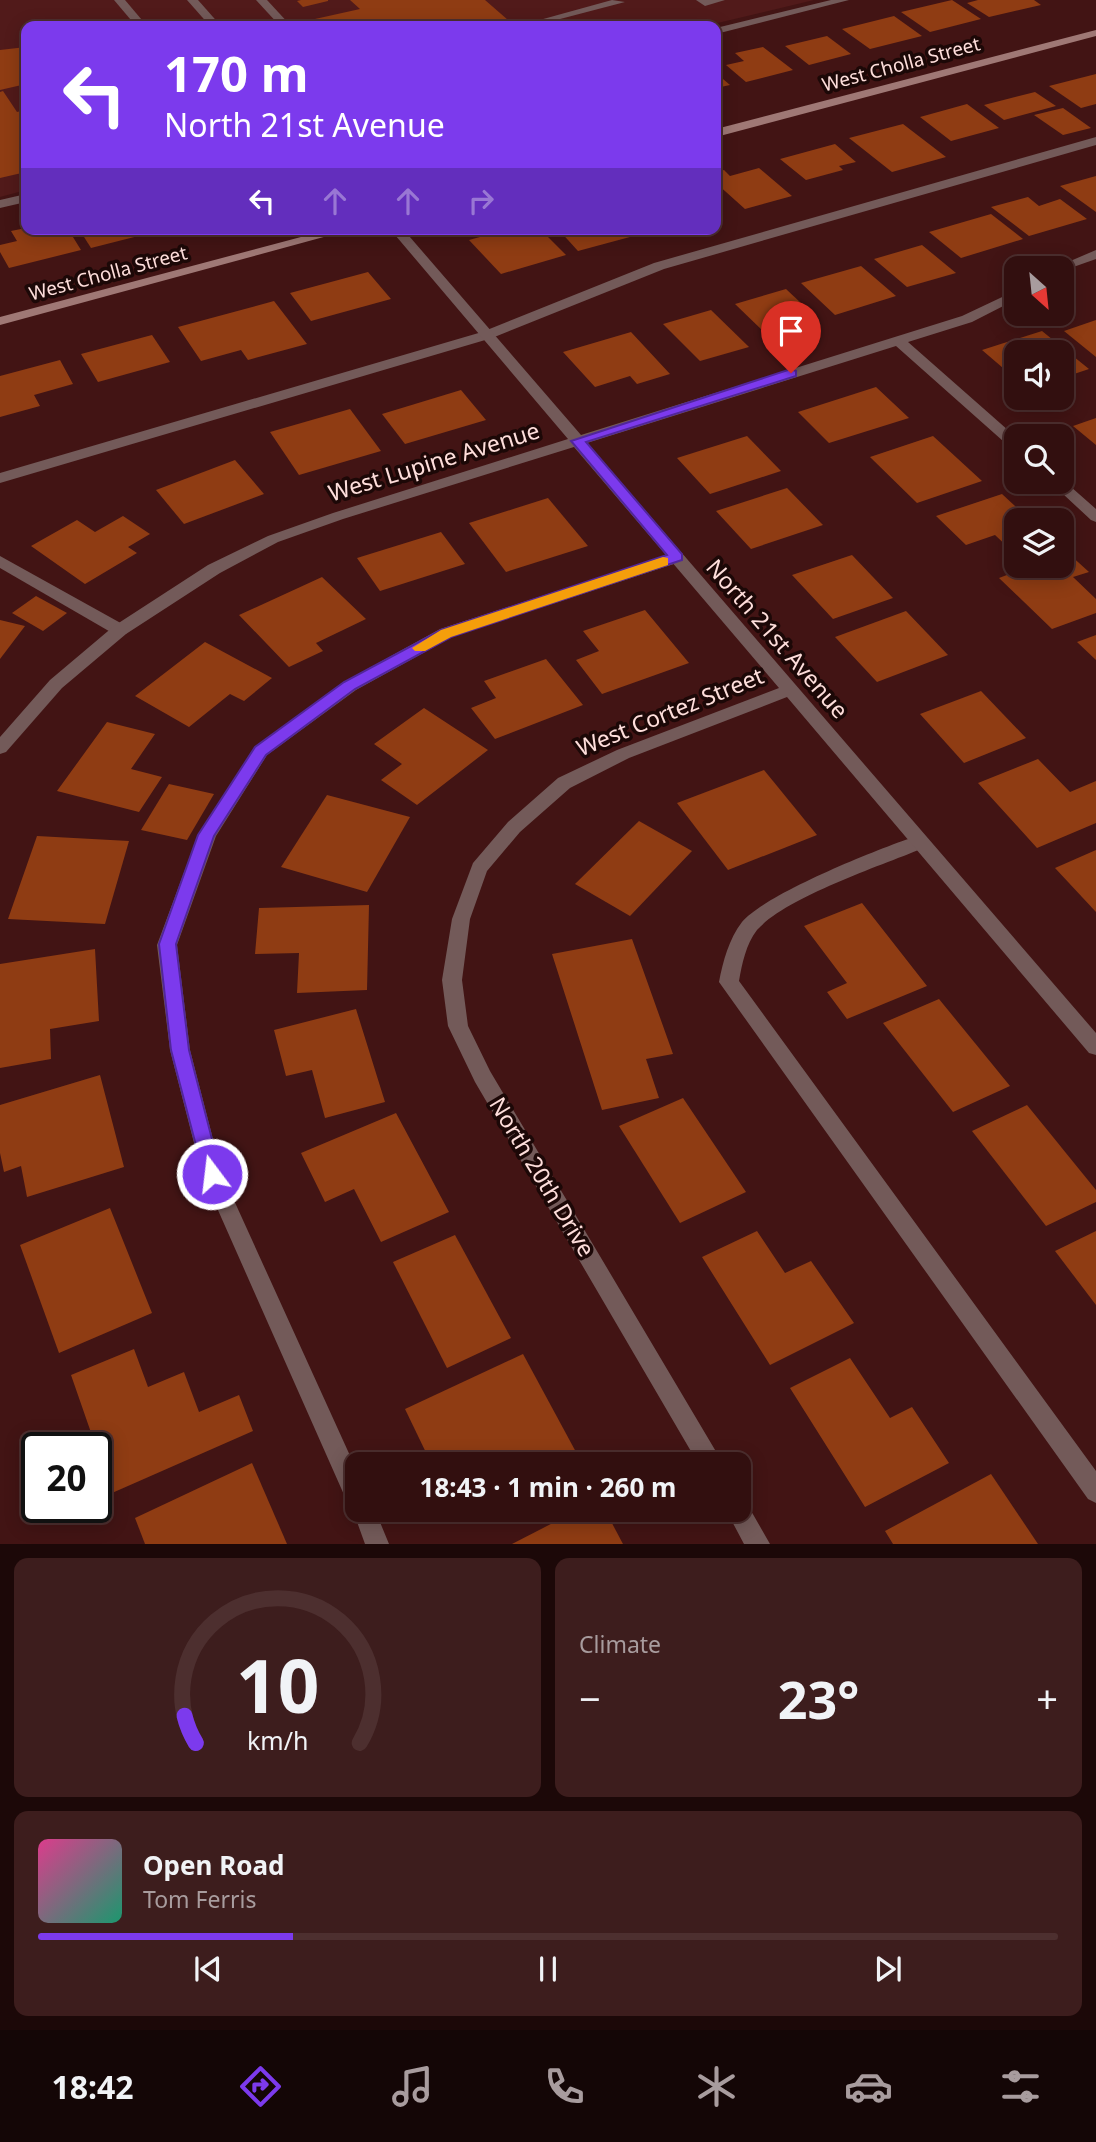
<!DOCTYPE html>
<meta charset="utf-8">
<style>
:root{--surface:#320f0f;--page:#3d1d1d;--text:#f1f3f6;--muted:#a89c9e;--line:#4d2f2f;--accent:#7c3aed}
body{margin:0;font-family:"Noto Sans",sans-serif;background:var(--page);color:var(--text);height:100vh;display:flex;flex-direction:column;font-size:26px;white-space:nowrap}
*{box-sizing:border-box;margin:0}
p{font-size:23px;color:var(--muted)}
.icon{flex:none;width:38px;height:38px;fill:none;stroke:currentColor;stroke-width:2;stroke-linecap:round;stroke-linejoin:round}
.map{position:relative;height:1544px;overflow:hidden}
.side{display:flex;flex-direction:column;gap:14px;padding:14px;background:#1c0808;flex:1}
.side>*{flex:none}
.guide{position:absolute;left:21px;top:21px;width:700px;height:214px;border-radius:14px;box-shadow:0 4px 18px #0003,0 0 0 2px var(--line);background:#7c3aed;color:#fff;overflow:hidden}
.needle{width:46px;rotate:153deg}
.fabs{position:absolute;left:1004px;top:256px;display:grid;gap:14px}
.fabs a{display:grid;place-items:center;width:70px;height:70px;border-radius:14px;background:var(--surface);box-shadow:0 4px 18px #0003,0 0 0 2px var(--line);font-size:35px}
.speed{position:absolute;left:21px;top:1432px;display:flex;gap:14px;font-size:35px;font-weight:700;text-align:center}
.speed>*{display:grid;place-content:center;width:91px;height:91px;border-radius:50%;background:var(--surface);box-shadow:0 4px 18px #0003,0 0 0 2px var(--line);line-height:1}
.speed .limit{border:4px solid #111;border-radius:10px;background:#fff;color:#111}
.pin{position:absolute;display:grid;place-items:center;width:60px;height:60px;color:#fff;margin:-72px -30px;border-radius:50% 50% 50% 0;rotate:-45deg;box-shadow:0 0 7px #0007}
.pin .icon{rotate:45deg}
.me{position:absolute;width:77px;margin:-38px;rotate:345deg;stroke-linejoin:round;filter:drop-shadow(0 0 5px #0008)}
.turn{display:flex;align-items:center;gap:24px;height:147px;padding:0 28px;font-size:32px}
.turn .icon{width:91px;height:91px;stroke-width:2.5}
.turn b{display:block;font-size:49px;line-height:60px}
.lanes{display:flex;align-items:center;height:66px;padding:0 28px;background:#0003;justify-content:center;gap:35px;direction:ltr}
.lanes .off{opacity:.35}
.big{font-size:52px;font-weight:700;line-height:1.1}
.side .widget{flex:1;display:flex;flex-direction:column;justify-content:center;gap:10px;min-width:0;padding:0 24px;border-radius:14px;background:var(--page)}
.side .dial{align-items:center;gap:0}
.dial svg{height:182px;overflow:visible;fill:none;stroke:var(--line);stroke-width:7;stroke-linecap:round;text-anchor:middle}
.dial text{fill:var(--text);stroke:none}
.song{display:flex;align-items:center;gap:21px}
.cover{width:84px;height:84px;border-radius:10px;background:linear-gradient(135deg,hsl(330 70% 55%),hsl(160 70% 35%))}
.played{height:7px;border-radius:4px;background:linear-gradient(90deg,var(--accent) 25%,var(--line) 25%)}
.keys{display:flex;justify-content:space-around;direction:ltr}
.heat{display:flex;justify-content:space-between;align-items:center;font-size:38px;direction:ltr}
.side .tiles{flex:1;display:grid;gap:14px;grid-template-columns:1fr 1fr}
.widget:last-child{grid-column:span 2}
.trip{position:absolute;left:345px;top:1452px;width:406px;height:70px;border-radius:14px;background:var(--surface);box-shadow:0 4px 18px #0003,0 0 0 2px var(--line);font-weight:700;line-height:70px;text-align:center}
.tabs{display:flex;height:112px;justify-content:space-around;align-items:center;background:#140606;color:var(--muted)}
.tabs .icon{width:49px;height:49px}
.tabs .current{color:var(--accent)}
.tabs b{font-size:32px;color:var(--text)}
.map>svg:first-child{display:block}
.built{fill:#511a1a}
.building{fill:#8f3c13}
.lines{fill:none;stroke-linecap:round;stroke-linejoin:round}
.lane{fill:#735a59;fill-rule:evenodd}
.street{fill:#735a59;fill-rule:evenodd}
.secondary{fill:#9f7875;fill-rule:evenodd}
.route{fill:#7c3aed;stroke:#51269a;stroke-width:2}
.slow{fill:#f59e0b}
.labels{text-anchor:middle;stroke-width:7;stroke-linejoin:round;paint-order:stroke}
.far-street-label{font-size:19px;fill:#fededb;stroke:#1c0807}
.street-label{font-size:23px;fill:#fededb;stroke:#1c0807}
</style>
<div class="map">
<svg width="1096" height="1544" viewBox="0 0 1096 1544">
<rect width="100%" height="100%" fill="#421414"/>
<polygon class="built" points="0,0 814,0 705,26 26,26 26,190 0,197"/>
<g class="building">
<polygon points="301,0 328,0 328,1 303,7 297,1"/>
<polygon points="350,0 485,0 515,26 322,26 315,19 360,9"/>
<polygon points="952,0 981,19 930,32 901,12"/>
<polygon points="978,0 1034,0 1041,5 989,17 967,3"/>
<polygon points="894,16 922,36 870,49 842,29"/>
<polygon points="827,36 851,54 809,65 785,46"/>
<polygon points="26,47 26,84 0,90 0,50"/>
<polygon points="763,47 793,70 746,82 726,65 744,61 735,53"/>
<polygon points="716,73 730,85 716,88"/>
<polygon points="1096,74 1096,104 1081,108 1049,86"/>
<polygon points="3,91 17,112 26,110 26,172 0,178 0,92"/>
<polygon points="1035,92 1056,106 1004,120 984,105"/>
<polygon points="967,104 999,128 951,141 920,117"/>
<polygon points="1063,108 1091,128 1063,135 1034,115"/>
<polygon points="903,124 946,157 892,172 849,138"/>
<polygon points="835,144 856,162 839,166 843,170 806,180 780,159"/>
<polygon points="759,168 792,196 745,209 716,183 716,172 724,170 730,176"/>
<polygon points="1096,176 1096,212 1060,186"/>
<polygon points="1028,197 1039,206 1060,199 1087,219 1029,236 991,207"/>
<polygon points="991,214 1023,239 961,258 929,232"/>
<polygon points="26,228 68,229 81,250 9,268 0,252 0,245 17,241 11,231"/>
<polygon points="79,229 152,229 154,232 91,248"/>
<polygon points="509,229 540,229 566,255 501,274 469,240"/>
<polygon points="558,229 636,229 641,234 578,251"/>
<polygon points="922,245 956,273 907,287 874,259"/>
<polygon points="861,266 896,296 835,315 801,283"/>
<polygon points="368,272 391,299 311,321 290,293"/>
<polygon points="786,289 818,319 767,335 735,304"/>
<polygon points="274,301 307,344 248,360 241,350 201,361 178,327"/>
<polygon points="711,310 749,347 700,361 663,324"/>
<polygon points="1096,320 1096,357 1064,331"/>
<polygon points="1042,331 1089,369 1062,378 1062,352 1017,352 1017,380 982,350"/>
<polygon points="631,332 670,374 637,384 630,376 595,387 563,352"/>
<polygon points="152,335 170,362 98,382 81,354"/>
<polygon points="60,360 73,384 34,395 40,406 0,417 0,376"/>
<polygon points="876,387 909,418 829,443 798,412"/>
<polygon points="461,390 486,420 405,444 382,414"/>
<polygon points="350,409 381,451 299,475 270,432"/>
<polygon points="1096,418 1096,445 1073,426"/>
<polygon points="747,436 781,471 710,494 677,458"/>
<polygon points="933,436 982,481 917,503 870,457"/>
<polygon points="235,460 264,494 184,524 156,490"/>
<polygon points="787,488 823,525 751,549 716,511"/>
<polygon points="1002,494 1030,520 1017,520 1017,549 1012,551 995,535 966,545 936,516"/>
<polygon points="548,498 588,546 506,572 469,523"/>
<polygon points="123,516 150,534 128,547 137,553 85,584 31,546 77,520 95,532"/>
<polygon points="441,532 465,564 380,591 357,558"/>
<polygon points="1068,553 1089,572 1073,577 1096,599 1096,613 1052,629 999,578 1033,565 1062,565 1062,555"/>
<polygon points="852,555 893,598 833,619 792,575"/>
<polygon points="322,577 366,619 316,643 323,651 289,667 239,615"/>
<polygon points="36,596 67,613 43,631 12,613"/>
<polygon points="645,610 689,663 602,694 576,660 599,651 583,631"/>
<polygon points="906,611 948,655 877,682 835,637"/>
<polygon points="0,620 25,626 0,659"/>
<polygon points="1096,635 1096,660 1077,642"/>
<polygon points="205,642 272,678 244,701 230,694 189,727 135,696"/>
<polygon points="546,659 583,705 495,739 471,708 496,698 484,681"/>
<polygon points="981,691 1026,738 964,763 920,714"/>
<polygon points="424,708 488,750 417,805 381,780 402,764 374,744"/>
<polygon points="107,722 155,734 131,769 162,777 139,812 57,791"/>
<polygon points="1038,759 1070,792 1096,781 1096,823 1037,848 978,783"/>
<polygon points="764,770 817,835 728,870 677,803"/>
<polygon points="169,784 214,794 187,840 141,830"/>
<polygon points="327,795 410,817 367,892 281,867"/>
<polygon points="639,821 692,851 630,916 575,884"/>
<polygon points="37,836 129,841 105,924 8,919"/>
<polygon points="1096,850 1096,912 1055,868"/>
<polygon points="862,903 927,986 847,1019 827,992 847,983 804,926"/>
<polygon points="369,905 367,990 297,993 299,953 255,954 259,908"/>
<polygon points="632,939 673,1054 646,1059 659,1098 602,1110 552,954"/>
<polygon points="95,949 99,1021 50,1029 51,1059 0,1068 0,964"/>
<polygon points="939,999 1010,1086 953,1112 883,1023"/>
<polygon points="356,1009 385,1102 325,1118 312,1070 286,1076 274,1030"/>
<polygon points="100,1075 124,1167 27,1197 21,1166 4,1172 0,1153 0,1105"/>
<polygon points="683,1098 746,1192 680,1223 619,1126"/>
<polygon points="1027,1105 1096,1190 1096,1202 1046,1226 972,1131"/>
<polygon points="396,1113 449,1212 381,1242 354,1189 325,1202 301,1153"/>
<polygon points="110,1208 152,1313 59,1353 20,1245"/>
<polygon points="757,1231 785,1273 811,1261 854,1323 770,1365 702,1257"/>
<polygon points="1096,1231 1096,1305 1055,1251"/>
<polygon points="455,1235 511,1338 447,1368 393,1262"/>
<polygon points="134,1349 148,1387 184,1372 199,1412 239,1395 253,1431 112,1493 71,1375"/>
<polygon points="523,1354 583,1465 432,1465 405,1409"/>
<polygon points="850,1358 890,1418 912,1407 949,1463 865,1507 790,1388"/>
<polygon points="252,1463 287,1544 145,1544 135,1518"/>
<polygon points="991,1474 1038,1544 893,1544 885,1531"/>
<polygon points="491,1510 516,1510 496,1520"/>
<polygon points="578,1510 605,1510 623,1544 512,1544"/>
</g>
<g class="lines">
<g class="lane">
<polygon points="114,0 125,0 147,26 136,26"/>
<polygon points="187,0 198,0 221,26 210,26"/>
<polygon points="256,0 267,0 291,26 280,26"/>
<polygon points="612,0 625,2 541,24 536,21"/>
<polygon points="696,0 725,0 705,6"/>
<polygon points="831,0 849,0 716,34 716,28"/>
<polygon points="1096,137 1096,145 664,269 492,338 0,483 0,473 482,332 654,263"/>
<polygon points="26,194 26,202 0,208 0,200"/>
<polygon points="677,552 685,557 683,561 452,637 356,690 267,755 216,836 177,945 190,1050 222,1174 357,1471 357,1510 375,1510 389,1544 365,1544 352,1508 349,1506 202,1174 170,1050 157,945 198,835 255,747 344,682 440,629"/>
<polygon points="0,556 126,626 128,630 126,634 114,634 0,568"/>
<path d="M920,835L926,837L929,842L926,847C883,865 786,897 757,930C746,944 742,964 739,981L1096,1471V1503L1088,1499L719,982C723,961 729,939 742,922C765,894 882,847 920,835Z"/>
</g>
<g class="street">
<polygon points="390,229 403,229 581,435 962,316 1017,290 1017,299 972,322 908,342 1017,438 1017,450 1012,449 896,346 587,443 1096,1033 1096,1055 1089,1053 787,697 629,758 570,788 520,832 487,871 470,919 462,980 468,1026 490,1071 724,1465 699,1465 475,1082 448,1026 442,980 452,919 473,863 508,822 558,778 617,750 779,688 574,447 343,519 278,542 220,573 126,634 62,688 6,752 0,754 0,737 50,680 114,626 208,565 268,536 333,513 568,439"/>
<polygon points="1096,250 1096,259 1062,271 1062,268 1054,268"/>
<polygon points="1062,479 1096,509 1096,522 1091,520 1049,481 1062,481"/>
<polygon points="738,1498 746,1502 770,1544 744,1544 726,1510 738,1510"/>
</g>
<g class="secondary">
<polygon points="1096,30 1096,36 716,137 716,129"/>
<polygon points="331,229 353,229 0,325 0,317"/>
</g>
</g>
<polygon class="route" points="791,369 796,371 796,376 586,442 682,554 682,560 451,637 355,689 266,755 214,836 176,944 189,1050 221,1174 219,1180 212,1182 205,1180 171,1050 159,944 198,835 255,747 344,682 441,630 667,555 571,441"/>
<polygon class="slow" points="663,557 668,558 668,565 451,637 425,651 415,651 412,648 441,630"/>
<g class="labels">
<g class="far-street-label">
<text transform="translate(901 64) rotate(-15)" y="7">West Cholla Street</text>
<text transform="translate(108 273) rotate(-15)" y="7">West Cholla Street</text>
</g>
<g class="street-label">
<text transform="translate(434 462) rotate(-17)" y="8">West Lupine Avenue</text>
<text transform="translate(777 639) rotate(49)" y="8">North 21st Avenue</text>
<text transform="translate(670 712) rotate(-22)" y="8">West Cortez Street</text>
<text transform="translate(542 1177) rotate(59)" y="8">North 20th Drive</text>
</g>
</g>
</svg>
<div class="fabs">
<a><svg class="needle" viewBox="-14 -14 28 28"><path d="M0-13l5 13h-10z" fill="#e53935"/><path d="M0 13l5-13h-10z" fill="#a89c9e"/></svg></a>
<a><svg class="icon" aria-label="sound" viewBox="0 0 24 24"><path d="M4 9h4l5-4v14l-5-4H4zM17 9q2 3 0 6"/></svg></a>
<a><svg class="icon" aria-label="search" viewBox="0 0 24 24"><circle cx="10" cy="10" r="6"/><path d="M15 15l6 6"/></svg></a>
<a><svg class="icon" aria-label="layers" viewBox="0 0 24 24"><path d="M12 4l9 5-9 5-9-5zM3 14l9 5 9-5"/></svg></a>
</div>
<div class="speed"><div class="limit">20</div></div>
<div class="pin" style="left:791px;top:373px;background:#d93025"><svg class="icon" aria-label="arrive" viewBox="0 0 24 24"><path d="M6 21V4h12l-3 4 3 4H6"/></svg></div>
<svg class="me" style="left:212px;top:1174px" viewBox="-20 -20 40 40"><circle r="17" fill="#7c3aed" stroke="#fff" stroke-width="3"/><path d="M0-11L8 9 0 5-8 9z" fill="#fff"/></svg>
<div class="trip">18:43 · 1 min · 260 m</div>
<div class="guide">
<div class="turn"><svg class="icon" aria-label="left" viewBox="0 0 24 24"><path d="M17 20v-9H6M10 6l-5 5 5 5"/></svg><div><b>170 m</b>North 21st Avenue</div></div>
<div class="lanes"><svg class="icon" aria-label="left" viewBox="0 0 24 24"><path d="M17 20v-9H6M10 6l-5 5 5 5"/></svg><svg class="icon off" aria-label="ahead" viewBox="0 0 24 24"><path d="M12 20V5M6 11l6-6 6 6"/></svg><svg class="icon off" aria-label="ahead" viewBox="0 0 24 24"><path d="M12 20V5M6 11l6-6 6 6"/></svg><svg class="icon off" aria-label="right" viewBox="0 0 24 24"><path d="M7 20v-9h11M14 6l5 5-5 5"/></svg></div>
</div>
</div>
<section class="side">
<div class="tiles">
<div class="widget dial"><svg viewBox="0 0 100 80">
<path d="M14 69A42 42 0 1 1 86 69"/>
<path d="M14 69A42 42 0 0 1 9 57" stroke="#7c3aed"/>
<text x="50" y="56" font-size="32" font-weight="700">10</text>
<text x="50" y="72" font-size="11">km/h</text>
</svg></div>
<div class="widget"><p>Climate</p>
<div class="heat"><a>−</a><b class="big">23°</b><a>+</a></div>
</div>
<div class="widget">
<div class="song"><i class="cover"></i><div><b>Open Road</b><p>Tom Ferris</p></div></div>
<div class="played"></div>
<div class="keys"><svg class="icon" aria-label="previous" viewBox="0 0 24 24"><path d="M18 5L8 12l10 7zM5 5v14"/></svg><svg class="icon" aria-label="pause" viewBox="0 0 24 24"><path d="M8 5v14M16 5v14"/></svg><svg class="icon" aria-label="next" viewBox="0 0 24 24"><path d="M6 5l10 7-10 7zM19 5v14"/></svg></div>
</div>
</div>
</section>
<nav class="tabs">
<b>18:42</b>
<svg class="icon current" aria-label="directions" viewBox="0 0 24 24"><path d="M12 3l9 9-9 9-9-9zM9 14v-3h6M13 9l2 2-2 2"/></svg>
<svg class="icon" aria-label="music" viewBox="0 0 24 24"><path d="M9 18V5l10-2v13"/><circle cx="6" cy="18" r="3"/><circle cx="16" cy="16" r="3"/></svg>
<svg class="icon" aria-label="phone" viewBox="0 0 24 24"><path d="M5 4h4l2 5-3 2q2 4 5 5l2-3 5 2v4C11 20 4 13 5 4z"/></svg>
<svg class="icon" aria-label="climate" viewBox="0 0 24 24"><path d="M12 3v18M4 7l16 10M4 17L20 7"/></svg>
<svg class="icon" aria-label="car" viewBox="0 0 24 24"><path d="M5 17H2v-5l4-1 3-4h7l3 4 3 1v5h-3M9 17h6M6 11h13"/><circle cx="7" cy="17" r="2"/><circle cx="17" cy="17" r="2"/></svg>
<svg class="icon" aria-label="filters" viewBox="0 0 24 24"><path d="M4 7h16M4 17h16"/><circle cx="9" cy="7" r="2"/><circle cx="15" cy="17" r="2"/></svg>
</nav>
